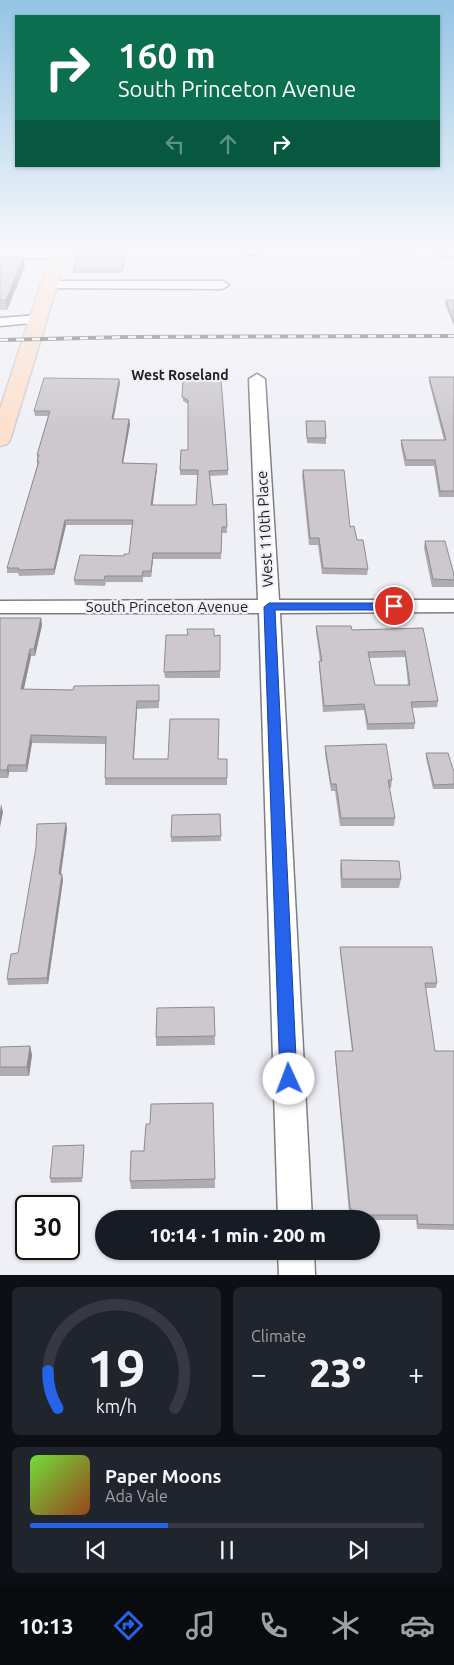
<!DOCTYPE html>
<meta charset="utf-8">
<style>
:root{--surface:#171b24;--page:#20242c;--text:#f1f3f6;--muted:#9ea1a6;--line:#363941;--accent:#2563eb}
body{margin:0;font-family:Ubuntu,sans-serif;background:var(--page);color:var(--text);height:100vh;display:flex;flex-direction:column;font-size:19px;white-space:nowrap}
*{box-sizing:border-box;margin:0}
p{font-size:16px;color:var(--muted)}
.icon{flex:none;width:28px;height:28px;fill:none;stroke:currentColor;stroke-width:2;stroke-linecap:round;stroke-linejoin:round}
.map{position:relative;height:1275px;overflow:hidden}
.drawer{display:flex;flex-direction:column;gap:12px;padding:12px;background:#0d0f14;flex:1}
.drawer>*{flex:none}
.banner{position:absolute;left:15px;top:15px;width:425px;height:152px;border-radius:0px;box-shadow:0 1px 4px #0004;background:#0b6e4f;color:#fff;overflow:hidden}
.speed{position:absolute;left:15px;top:1195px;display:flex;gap:10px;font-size:25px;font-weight:700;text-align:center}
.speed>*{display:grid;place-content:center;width:65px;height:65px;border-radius:50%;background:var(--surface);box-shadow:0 1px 4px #0004;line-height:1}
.speed .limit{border:2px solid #111;border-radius:8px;background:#fff;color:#111}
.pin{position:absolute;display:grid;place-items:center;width:42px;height:42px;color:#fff;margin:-21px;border:2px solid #fff;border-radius:50%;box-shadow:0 1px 5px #0007}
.me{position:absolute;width:55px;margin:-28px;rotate:358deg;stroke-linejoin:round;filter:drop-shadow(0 0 4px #0008)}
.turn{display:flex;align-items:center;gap:18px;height:105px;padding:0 20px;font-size:22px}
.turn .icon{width:65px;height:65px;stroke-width:2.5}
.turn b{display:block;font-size:35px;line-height:42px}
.lanes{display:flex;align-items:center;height:48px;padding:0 20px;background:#0003;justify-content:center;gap:25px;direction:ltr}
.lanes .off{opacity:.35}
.big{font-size:38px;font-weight:800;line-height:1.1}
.drawer .widget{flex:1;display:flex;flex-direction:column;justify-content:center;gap:8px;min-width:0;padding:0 18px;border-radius:8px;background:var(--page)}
.drawer .dial{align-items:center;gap:0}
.dial svg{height:130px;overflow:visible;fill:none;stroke:var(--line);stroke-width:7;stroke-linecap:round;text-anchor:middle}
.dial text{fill:var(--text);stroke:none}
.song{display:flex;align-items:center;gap:15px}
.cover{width:60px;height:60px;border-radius:8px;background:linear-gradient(135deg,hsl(100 70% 55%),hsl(20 70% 35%))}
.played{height:5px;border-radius:2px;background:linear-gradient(90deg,var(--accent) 35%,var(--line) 35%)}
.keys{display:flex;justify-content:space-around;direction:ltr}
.heat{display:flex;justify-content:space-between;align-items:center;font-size:28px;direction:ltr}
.drawer .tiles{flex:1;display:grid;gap:12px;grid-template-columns:1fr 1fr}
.widget:last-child{grid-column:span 2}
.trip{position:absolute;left:95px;top:1210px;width:285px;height:50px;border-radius:25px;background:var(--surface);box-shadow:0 1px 4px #0004;font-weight:800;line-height:50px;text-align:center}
.tab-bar{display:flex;height:80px;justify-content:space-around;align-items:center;background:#090b0e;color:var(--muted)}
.tab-bar .icon{width:35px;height:35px}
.tab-bar .current{color:var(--accent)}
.tab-bar b{font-size:22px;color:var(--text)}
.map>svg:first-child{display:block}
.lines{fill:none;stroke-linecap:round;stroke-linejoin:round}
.minor-casing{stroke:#7e7f85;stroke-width:3}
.major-casing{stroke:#cececf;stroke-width:3}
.minor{fill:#fff;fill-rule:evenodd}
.major{fill:#fde0ce;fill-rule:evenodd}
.rail-casing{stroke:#717175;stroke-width:4}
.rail{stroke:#efeff6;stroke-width:2.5;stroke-dasharray:8;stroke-linecap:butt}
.wall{fill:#afacb1;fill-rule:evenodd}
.shaded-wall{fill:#8f8c90}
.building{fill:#ccc8ce;stroke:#8f8c90;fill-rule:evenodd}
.route{fill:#2563eb;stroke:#184099}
.labels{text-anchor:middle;stroke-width:4.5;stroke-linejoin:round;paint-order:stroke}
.far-neighbourhood-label{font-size:14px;font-weight:bold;fill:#212124;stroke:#efeff6}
.street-label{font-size:15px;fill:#212124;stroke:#efeff6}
</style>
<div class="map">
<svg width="454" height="1275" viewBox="0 0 454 1275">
<rect width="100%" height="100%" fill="#efeff6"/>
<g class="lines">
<g class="minor-casing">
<g id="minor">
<polygon points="0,250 59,250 65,254 59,258 0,258"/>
<polygon points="246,250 258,250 258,251 252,255 248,254"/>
<polygon points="439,250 454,250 454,257 443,256"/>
<polygon points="49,281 222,281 229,285 222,289 44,288 42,285"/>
<polygon points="38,315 43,316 45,319 43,322 0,326 0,318"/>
<polygon points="257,374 265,379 279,600 454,600 454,612 280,613 312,1219 278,1219 259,613 0,613 0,601 258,600 249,379"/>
<polygon points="278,1251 314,1251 315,1275 279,1275"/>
</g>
</g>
<g class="major-casing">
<polygon id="major" points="52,250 68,250 10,440 7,444 0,446 0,409"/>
</g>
<use href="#minor" class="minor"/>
<use href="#major" class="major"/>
<g class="rail-casing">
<polyline id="rail" points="0,340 128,337 454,336"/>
</g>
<use href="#rail" class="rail"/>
</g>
<g class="wall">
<polygon points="78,250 127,250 122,273 73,273 73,269"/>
<rect x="356" y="250" width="60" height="2"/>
<polygon points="0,256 25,266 7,310 0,310"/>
<polygon points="446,300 454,300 454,326 445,304"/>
<polygon points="429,377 454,377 454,497 439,497 434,466 405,466 401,446 401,440 444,440 429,382"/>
<polygon points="119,379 120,383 113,419 129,419 130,424 123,463 157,464 157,469 152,505 196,505 198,475 180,475 180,470 188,450 188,404 183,401 183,379 228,470 228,475 210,476 213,505 226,504 227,533 222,533 221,559 153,559 151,577 143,577 143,582 106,582 105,586 75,585 74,580 129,554 132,525 66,525 54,575 19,576 18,573 7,573 7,568 37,466 37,455 48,416 35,416 34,411"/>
<polygon points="306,421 326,438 326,444 307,443"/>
<polygon points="303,470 350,527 357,540 368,569 367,575 322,574 318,545 309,545 302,476"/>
<polygon points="425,541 454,575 454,587 432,587 424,548"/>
<polygon points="0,618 41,618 42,625 35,656 31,656 24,689 73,690 159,685 159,708 137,709 134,759 227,759 227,785 105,785 105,744 32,743 27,772 9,772 8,778 0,778"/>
<path d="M316,626L352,630L423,628L438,701L437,707L412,708L415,723L414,729L367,730L364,710L323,712L319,666V661H320L316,632ZM405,657L408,685H375L369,658Z"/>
<polygon points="220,635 220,678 165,678 164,672 214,636"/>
<polygon points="325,746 392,780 391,788 389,788 395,818 394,826 340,826 335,791 331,791 325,754"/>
<polygon points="426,753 454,772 454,789 433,789 426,758"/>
<polygon points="220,814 221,841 171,842 172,815"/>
<polygon points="66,823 67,829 61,874 63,880 48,984 8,985 7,979 18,953"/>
<polygon points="341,860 401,879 399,888 341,888 340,869"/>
<polygon points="340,947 437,983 436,988 426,988 435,1051 454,1051 454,1230 417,1229 416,1220 371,1220 371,1219 357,1219 349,1213 335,1057 335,1051 352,1051 340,952"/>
<polygon points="214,1007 215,1045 156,1046 156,1037"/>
<polygon points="30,1046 32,1055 29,1076 0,1076 0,1047"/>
<polygon points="213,1103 215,1188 131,1189 130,1181 144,1151 150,1124"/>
<polygon points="84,1145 84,1150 82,1182 51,1183 50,1178"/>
</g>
<g class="shaded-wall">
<polygon points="126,250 127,250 122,273 122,269"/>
<polygon points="24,256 25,266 7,310 6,300"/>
<polygon points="119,379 120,383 113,423 112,419"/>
<polygon points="129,419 130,424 122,469 122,463"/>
<polygon points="157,464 157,469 152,511 151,505"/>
<polygon points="65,520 66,525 54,575 54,569"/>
<polygon points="153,553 153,559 151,577 151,571"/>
<polygon points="41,618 42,625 35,656 34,649"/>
<polygon points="30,649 31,656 22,697 21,689"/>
<polygon points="137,701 137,709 133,767 133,759"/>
<polygon points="31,735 32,743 27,772 26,765"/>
<polygon points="8,765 9,772 8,778 7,770"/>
<polygon points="1,804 3,812 0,827 0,812"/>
<polygon points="66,823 67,829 60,880 59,874"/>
<polygon points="62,874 63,880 48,984 47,978"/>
<polygon points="30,1046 32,1055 29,1076 27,1067"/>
</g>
<g class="building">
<polygon points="78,250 126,250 122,269 73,269"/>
<polygon points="0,256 24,256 6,300 0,300"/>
<polygon points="446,300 454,300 454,322"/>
<polygon points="429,377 454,377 454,491 440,491 435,460 406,460 401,440 446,440"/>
<polygon points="44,378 119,379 112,419 129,419 122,463 157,464 151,505 196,505 198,470 180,470 181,450 188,450 188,400 182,397 183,379 221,379 228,470 209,471 213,505 226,504 227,527 222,527 221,553 153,553 151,571 143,571 142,576 105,576 104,580 74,580 80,555 124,556 124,554 129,554 133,520 65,520 54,569 18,570 19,568 7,568 39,461 37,461 39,455 37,455 50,411 34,411"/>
<polygon points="306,421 325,421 326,438 307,438"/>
<polygon points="303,470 344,470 350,527 354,526 357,540 363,540 368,569 323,568 319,538 310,538"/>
<polygon points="425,541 445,541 454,575 454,580 433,579"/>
<polygon points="0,618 41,618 34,649 30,649 21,689 73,690 74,686 159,685 159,701 137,701 133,759 168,759 170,719 219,719 218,759 227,759 227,778 105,778 106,737 31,735 26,765 8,765 7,770 0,770"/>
<path d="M316,626H351L352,630L423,628L438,701L411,702L415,723L368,724L364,704L324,706L319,661H322ZM405,651L410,685H375L368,652Z"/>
<polygon points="187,629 214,629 214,636 220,635 220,671 164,672 166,635 188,635"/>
<polygon points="386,744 392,780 388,780 395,818 341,818 336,784 331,784 325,746"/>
<polygon points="426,753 448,753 454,772 454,784 434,785"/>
<polygon points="220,814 221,836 171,837 172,815"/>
<polygon points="66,823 59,874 62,874 47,978 7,979 11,954 18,953 36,847 37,824"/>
<polygon points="341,860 399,861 401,879 342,879"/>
<polygon points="340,947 432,947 437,983 425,983 435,1051 454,1051 454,1225 418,1224 417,1215 359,1215 350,1208 335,1051 353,1051"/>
<polygon points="214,1007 215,1036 156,1037 157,1008"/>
<polygon points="30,1046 27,1067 0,1067 0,1047"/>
<polygon points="213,1103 215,1179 130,1181 131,1151 144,1151 146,1124 150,1124 151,1104"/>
<polygon points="84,1145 82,1178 50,1178 53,1146"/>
</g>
<linearGradient id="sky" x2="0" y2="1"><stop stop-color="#93c4e4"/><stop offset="0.58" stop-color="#f8f8fb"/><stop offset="1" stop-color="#f8f8fb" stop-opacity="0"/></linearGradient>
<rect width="454" height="428" fill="url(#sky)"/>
<polygon class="route" points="269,603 394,603 399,606 394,610 275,610 297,1079 295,1085 289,1087 283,1085 280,1079 264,607"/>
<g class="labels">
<g class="far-neighbourhood-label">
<text x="180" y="380">West Roseland</text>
</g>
<g class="street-label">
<text transform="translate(265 529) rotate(-93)" y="5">West 110th Place</text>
<text x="167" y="612">South Princeton Avenue</text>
</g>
</g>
</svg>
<div class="speed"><div class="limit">30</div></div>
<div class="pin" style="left:394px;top:606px;background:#d93025"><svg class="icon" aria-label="arrive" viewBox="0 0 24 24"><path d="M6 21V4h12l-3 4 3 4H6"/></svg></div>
<svg class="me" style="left:289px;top:1079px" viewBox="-20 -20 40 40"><circle r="19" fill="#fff"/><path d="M0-13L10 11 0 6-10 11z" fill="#2563eb"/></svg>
<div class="trip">10:14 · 1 min · 200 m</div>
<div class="banner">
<div class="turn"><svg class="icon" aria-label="right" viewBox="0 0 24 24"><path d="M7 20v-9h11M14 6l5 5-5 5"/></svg><div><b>160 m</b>South Princeton Avenue</div></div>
<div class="lanes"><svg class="icon off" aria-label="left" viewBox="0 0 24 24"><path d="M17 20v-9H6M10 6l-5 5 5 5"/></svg><svg class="icon off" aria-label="ahead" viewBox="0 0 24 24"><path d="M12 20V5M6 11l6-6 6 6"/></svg><svg class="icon" aria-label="right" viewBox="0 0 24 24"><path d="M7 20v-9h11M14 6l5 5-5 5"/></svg></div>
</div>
</div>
<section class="drawer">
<div class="tiles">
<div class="widget dial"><svg viewBox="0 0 100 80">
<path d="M14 69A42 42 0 1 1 86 69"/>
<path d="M14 69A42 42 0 0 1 8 46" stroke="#2563eb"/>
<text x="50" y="56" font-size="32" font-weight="700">19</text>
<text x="50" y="72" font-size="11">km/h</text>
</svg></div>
<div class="widget"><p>Climate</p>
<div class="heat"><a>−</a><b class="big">23°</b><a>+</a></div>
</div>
<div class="widget">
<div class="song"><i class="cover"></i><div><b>Paper Moons</b><p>Ada Vale</p></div></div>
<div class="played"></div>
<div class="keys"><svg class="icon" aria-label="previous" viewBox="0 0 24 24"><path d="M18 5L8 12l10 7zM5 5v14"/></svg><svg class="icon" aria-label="pause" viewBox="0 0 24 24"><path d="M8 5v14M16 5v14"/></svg><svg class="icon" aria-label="next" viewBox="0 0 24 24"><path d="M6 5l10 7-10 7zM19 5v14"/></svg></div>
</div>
</div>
</section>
<nav class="tab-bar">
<b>10:13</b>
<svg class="icon current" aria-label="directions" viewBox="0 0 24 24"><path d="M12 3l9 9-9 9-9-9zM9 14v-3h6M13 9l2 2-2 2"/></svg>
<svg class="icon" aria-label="music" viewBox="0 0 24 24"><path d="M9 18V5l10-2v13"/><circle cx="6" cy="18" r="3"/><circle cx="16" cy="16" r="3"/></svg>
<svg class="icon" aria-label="phone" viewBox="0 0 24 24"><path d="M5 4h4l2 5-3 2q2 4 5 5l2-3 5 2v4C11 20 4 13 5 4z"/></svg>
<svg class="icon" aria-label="climate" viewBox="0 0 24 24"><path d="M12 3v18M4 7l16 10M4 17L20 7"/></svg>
<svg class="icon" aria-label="car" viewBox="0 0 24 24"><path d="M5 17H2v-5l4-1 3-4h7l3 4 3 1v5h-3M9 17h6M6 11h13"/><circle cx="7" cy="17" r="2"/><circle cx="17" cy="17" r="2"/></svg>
</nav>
